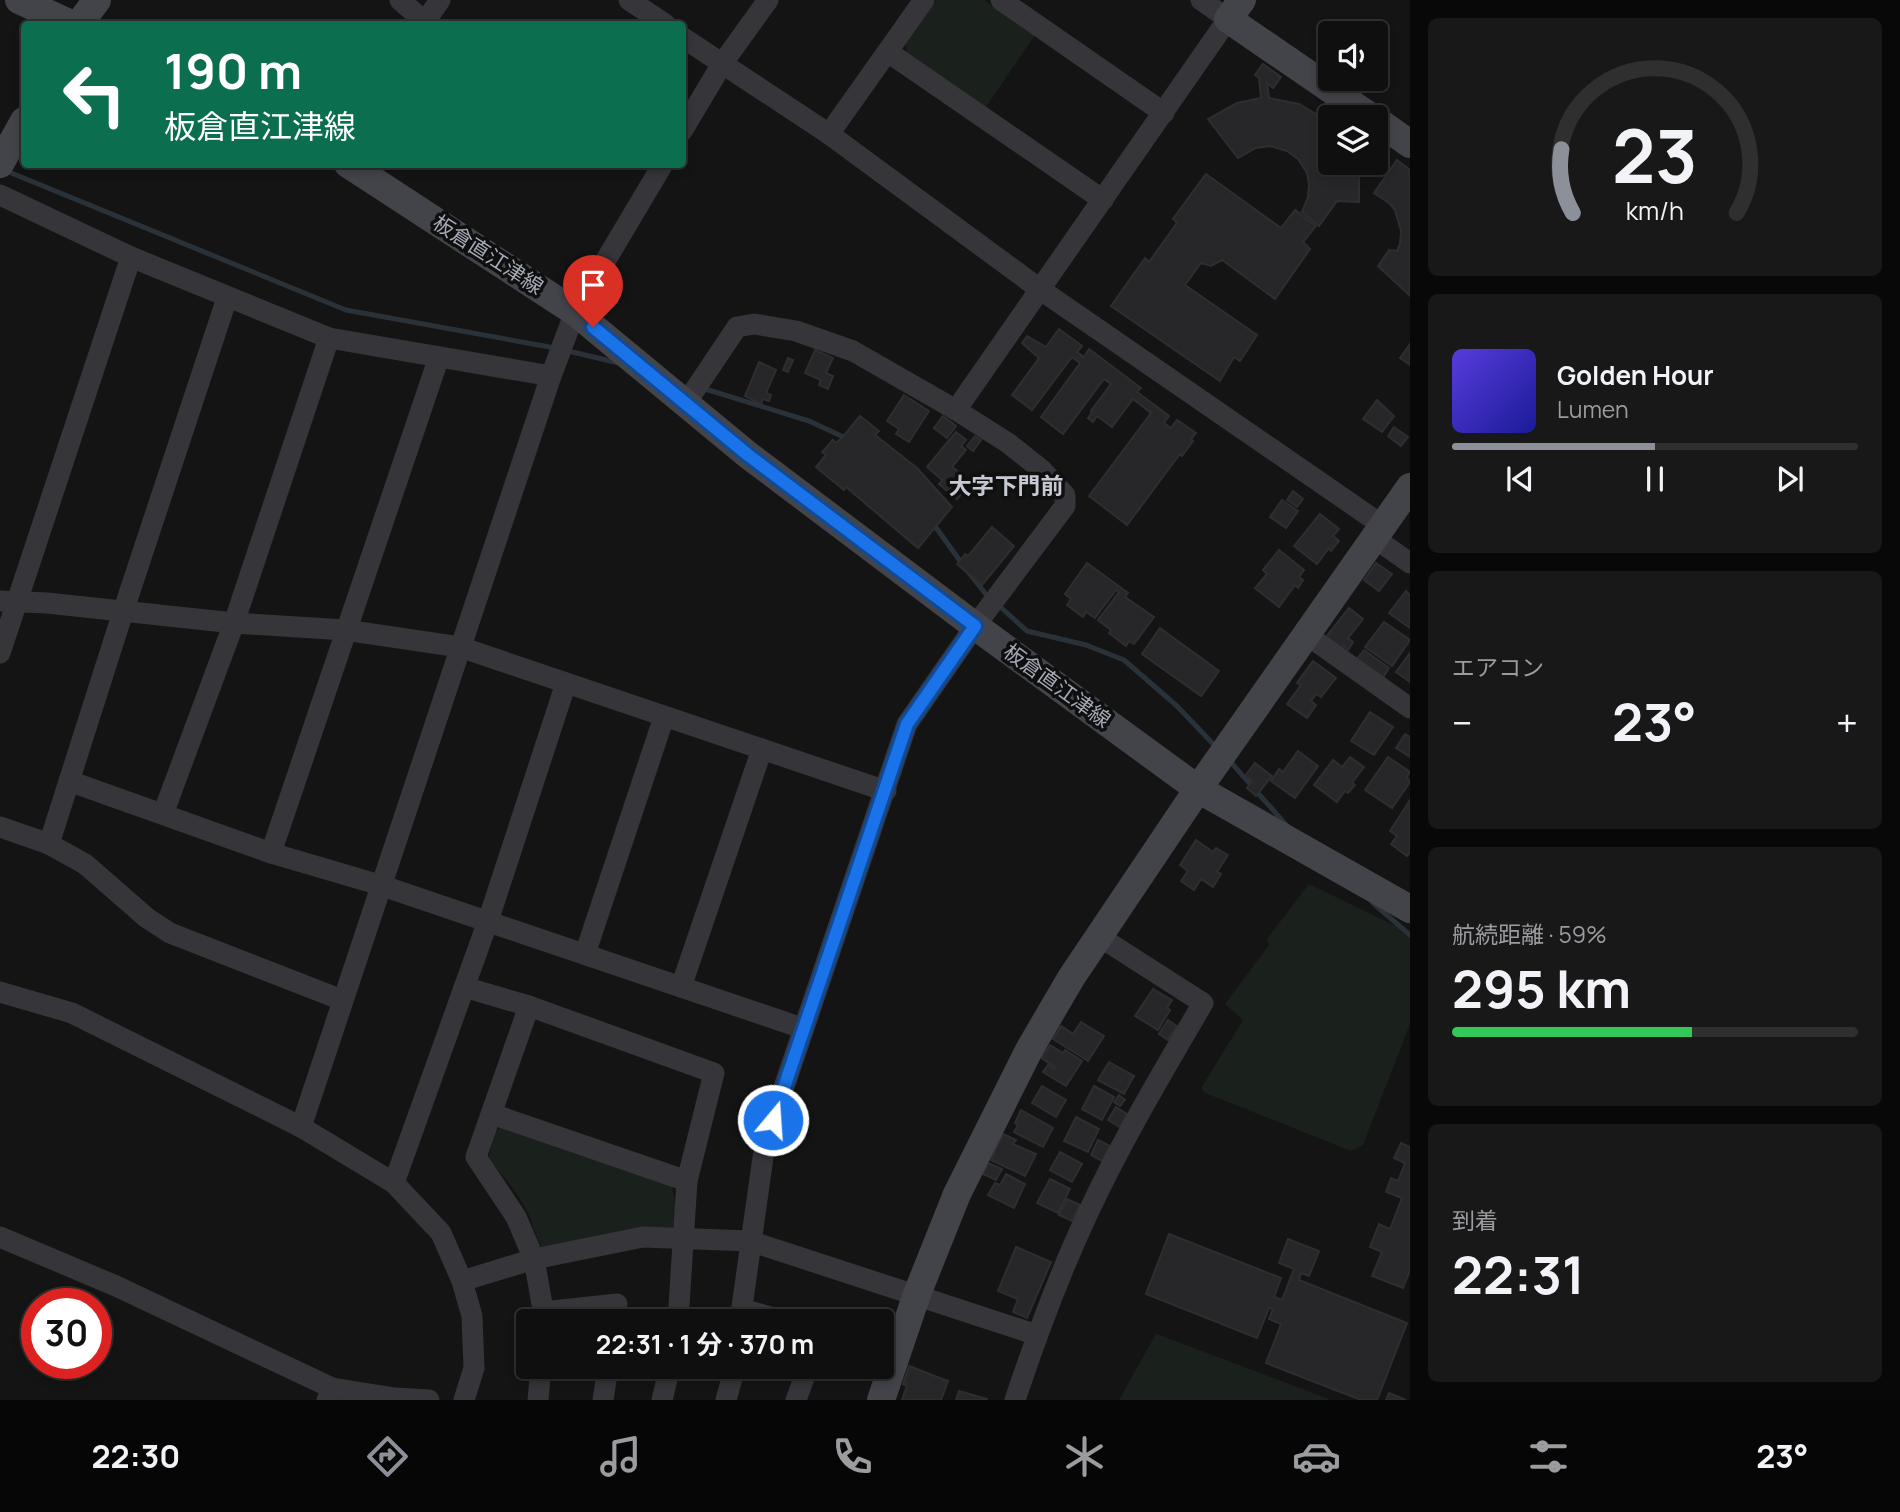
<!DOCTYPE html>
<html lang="ja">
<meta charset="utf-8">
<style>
:root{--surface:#0f0f10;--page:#181819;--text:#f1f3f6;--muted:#9b9c9f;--line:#2f2f30;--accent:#8c9099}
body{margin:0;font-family:Manrope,"Noto Sans JP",sans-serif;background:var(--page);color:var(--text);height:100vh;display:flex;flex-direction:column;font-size:26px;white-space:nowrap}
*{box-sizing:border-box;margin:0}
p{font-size:23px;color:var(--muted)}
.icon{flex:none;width:38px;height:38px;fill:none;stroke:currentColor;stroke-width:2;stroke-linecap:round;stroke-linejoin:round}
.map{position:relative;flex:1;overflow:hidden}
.sheet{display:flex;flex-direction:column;gap:18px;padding:18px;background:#080809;width:490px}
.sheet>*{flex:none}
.hud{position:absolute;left:21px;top:21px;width:665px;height:147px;border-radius:7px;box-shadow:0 4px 10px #0003,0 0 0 2px var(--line);background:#0b6e4f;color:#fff;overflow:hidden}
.buttons{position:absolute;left:1318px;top:21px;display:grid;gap:14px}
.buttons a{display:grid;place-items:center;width:70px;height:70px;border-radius:7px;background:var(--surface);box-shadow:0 4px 10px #0003,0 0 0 2px var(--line);font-size:35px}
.speed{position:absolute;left:21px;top:1288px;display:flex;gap:14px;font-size:35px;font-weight:700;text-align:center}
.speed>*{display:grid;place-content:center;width:91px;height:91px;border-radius:50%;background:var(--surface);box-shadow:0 4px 10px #0003,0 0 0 2px var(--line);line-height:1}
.speed .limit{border:10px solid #d22;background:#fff;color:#111}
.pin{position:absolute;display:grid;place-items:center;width:60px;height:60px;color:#fff;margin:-72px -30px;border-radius:50% 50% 50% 0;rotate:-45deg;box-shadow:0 0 7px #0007}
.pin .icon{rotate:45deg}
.me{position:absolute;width:77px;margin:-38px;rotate:18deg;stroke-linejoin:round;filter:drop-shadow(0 0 5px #0008)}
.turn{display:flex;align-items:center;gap:24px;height:147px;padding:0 28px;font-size:32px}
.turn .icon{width:91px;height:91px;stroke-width:2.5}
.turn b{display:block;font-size:49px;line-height:60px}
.big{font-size:52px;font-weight:700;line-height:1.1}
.sheet .card{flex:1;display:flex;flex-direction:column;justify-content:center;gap:10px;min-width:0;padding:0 24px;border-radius:10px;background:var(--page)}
.sheet .dial{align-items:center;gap:0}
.dial svg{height:182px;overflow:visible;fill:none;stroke:var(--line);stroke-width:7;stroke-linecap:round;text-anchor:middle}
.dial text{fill:var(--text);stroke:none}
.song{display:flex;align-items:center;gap:21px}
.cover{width:84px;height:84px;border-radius:10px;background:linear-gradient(135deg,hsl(250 70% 55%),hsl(240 70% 35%))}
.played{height:7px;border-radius:4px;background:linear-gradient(90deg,var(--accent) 50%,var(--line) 50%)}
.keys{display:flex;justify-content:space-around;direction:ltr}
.heat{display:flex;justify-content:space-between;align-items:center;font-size:38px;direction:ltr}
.charge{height:10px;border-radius:5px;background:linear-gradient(90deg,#34c759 59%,var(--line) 0)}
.trip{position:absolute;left:516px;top:1309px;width:378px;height:70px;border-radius:7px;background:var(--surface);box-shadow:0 4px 10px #0003,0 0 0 2px var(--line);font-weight:700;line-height:70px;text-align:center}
.menu{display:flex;height:112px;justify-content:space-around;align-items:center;background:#060606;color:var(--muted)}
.menu .icon{width:49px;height:49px}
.menu .active{color:var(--accent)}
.menu b{font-size:32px;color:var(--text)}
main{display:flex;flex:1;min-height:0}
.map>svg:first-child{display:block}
.green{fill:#1a201b}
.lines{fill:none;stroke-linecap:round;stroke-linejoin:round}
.stream{stroke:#2a3239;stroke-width:5}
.building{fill:#272729;stroke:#2e2e31;stroke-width:2}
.street{stroke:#35353a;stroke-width:21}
.secondary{stroke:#43444a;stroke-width:28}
.route-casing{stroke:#114b97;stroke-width:18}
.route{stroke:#1a73e8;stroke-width:12}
.labels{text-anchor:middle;stroke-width:7;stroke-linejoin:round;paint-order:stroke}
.street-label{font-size:21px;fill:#a5aab6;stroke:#0f0f10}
.neighbourhood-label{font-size:23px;font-weight:bold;fill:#c6c9d2;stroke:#0f0f10}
</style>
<main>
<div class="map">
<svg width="1410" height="1400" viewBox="0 0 1410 1400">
<rect width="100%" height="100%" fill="#141415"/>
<g class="green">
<polygon points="936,0 984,0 1035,35 986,107 907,53 905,44"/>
<polygon points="1309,884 1410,933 1410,1024 1363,1145 1351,1151 1205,1093 1201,1088 1243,1020 1225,1004 1269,945 1267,939"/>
<path d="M501,1127L672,1186L679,1225L677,1228L544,1250C535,1239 533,1222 526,1209C516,1191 503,1174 488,1160L495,1132Z"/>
<polygon points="1156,1334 1157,1334 1331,1400 1119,1400"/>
</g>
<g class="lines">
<g class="stream">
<polyline points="4,170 346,310 555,348"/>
<polyline points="568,351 619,363"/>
<polyline points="702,388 809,421 848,439"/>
<polyline points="932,522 963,565"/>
<polyline points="969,573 989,598"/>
<polyline points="997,604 1027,631 1086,645 1124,660 1177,706 1217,748"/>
<polyline points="1229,760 1287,826"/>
<polyline points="1373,903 1410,935"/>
</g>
</g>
<g class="building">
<polygon points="1263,64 1281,77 1273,88 1267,83 1269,98 1299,104 1329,122 1330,163 1355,163 1359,178 1359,202 1337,201 1319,226 1302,212 1308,197 1309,184 1307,173 1298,159 1287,151 1270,146 1256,148 1238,158 1208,119 1237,103 1261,98 1259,78 1255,75"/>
<polygon points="1397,160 1410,170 1410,296 1378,266 1389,250 1397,251 1400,244 1401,231 1395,210 1389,203 1374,193"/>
<polygon points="1206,174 1281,228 1295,210 1316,226 1303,242 1310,249 1275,299 1222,260 1211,266 1201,263 1185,285 1257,335 1240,361 1234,357 1220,381 1111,306 1145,258 1149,262 1177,223 1173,219"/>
<polygon points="1059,329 1082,346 1077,352 1084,357 1089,349 1141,388 1137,392 1169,416 1164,423 1171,428 1177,420 1196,433 1191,439 1193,441 1182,456 1180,454 1127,525 1089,496 1151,413 1133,399 1112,427 1097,416 1093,422 1088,418 1092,412 1091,411 1111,384 1104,379 1063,434 1041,417 1080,363 1072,357 1032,410 1012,395 1039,358 1022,343 1027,336 1046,347"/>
<polygon points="1410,344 1410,365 1400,358"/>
<polygon points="815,350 833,358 826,373 833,376 828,389 819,385 821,380 805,373"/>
<polygon points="788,358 793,360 788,372 783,370"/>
<polygon points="759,362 776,370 766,393 771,395 769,401 763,399 761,404 745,396"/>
<polygon points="904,395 929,411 909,442 896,434 899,429 887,421"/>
<polygon points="1377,400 1394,416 1382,432 1363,419"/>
<polygon points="860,416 879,431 875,435 917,468 952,507 918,548 846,487 844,490 816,467 826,455 822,452 833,440 836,443 842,438"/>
<polygon points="943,416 956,426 947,438 934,428"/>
<polygon points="1394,427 1408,437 1401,446 1388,436"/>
<polygon points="956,432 966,440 961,446 966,450 952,467 959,472 957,475 969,485 957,499 939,484 942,480 927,467"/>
<polygon points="975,436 981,440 973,451 967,446"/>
<polygon points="1293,491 1303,499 1297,507 1287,500"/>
<polygon points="1282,500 1298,511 1286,528 1270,517"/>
<polygon points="1320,514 1339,529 1333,536 1339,541 1331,551 1329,548 1317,564 1294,546"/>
<polygon points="992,527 1014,546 982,585 957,564 965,554 968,556"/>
<polygon points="1279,550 1304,570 1299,577 1303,580 1298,588 1295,585 1279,607 1255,588 1267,574 1263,570"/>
<polygon points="1087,563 1128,593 1125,597 1154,617 1134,644 1129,641 1126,646 1109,633 1111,630 1098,620 1119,592 1116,590 1095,618 1086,612 1083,617 1067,605 1071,599 1065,594"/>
<polygon points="1376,563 1392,574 1379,591 1364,580"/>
<polygon points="1406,591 1410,595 1410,628 1389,613"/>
<polygon points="1349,608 1363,619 1348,638 1353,642 1348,650 1343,646 1341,648 1326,637"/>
<polygon points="1384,622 1410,640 1392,666 1365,647"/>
<polygon points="1160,628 1219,671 1201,696 1142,654"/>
<polygon points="1364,650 1389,668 1382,679 1356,660"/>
<polygon points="1410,653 1410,682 1396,672"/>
<polygon points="1313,661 1336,678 1321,697 1316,694 1311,701 1316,705 1307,718 1287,704 1301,685 1297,683"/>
<polygon points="1370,712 1393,727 1374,755 1351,741"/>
<polygon points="1405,734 1410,737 1410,757 1396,748"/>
<polygon points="1298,751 1318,766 1295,798 1271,781 1279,769 1283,772"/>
<polygon points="1350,757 1364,767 1352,783 1355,785 1348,793 1345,791 1337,802 1314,785 1333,760 1342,767"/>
<polygon points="1388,757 1410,772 1407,777 1410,782 1392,808 1365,790"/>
<polygon points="1255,763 1272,776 1256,796 1247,788 1252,781 1245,776"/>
<polygon points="1410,800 1410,852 1407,856 1391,844 1397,836 1390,831"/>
<polygon points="1196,840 1213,852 1216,848 1228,855 1217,872 1221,874 1213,887 1201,879 1194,890 1181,881 1188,871 1180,865"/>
<polygon points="1153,989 1172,1000 1167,1008 1170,1010 1158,1030 1135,1016"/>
<polygon points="1168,1020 1177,1026 1168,1040 1159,1034"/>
<polygon points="1081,1022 1104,1036 1088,1061 1053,1039 1061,1026 1073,1034"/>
<polygon points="1050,1045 1063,1053 1065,1050 1082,1061 1066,1086 1043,1072 1048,1065 1054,1069 1055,1067 1041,1058"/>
<polygon points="1109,1062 1134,1076 1124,1094 1098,1080"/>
<polygon points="1042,1086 1066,1100 1056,1117 1032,1103"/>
<polygon points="1094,1086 1114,1097 1102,1120 1082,1109"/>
<polygon points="1119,1095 1125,1100 1120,1106 1114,1102"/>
<polygon points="1116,1107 1127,1114 1120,1127 1108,1120"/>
<polygon points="1021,1110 1053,1128 1043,1147 1014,1132 1018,1125 1015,1123"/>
<polygon points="1076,1117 1099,1129 1088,1152 1064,1141"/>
<polygon points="1003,1134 1016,1140 1013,1144 1036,1154 1025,1176 991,1160"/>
<polygon points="1098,1140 1110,1146 1102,1161 1091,1155"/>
<polygon points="1401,1143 1410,1147 1410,1270 1403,1288 1372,1276 1382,1252 1370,1247 1379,1224 1390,1229 1402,1198 1386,1192 1391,1178 1398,1181 1405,1163 1394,1158"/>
<polygon points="1060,1152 1082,1164 1072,1182 1050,1170"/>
<polygon points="988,1163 1002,1169 996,1180 983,1174"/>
<polygon points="1006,1174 1025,1184 1014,1208 988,1195 995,1183 1000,1185"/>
<polygon points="1050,1179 1070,1189 1058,1213 1037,1203"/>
<polygon points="1067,1199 1080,1205 1072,1221 1059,1215"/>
<polygon points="1169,1234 1281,1278 1274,1297 1282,1300 1294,1269 1279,1263 1288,1239 1319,1251 1309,1276 1301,1273 1299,1280 1407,1323 1377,1400 1361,1400 1266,1363 1281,1324 1269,1319 1273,1309 1269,1308 1257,1338 1146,1294"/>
<polygon points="1016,1247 1051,1262 1027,1318 1013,1312 1018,1299 998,1291"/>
<polygon points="909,1366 948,1381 941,1400 902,1400 907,1386 903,1384"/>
<polygon points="959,1391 987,1399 987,1400 956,1400"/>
<polygon points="1389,1393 1406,1400 1386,1400"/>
</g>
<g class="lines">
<g class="street">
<polyline points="400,0 425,22 440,0"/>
<polyline points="629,0 665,24"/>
<polyline points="1001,0 1164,113"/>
<polyline points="682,37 829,134 1041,290 1382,525"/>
<polyline points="888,52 1103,200"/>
<polyline points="682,131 722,64 768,0"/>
<polyline points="829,134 924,0"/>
<polyline points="0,195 131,257 329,338 551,376"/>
<polyline points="686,403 737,327 754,324 796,331 853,351 956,410 1008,443 1042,470 1065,495 1065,506 975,626 907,724 765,1143 740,1321"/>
<polyline points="956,410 1228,19 1201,0"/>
<polyline points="1374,538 1410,563"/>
<polyline points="0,601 47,603 234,623 345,630 460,647 886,791"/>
<polyline points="1307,635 1410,708"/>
<polyline points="0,653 131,257"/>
<polyline points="69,781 271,853 380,885 802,1028"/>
<polyline points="163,814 234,623 329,338"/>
<polyline points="0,827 49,844 123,612 227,298"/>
<polyline points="49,844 85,864 147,918 170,933 342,1000"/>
<polyline points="271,853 439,357"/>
<polyline points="585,954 664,717"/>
<polyline points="464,987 529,1006 714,1073 687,1181 678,1321"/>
<polyline points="681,987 762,749"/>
<polyline points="0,992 72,1013 301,1127 394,1183 441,1233 462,1281 472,1316 474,1368 464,1400"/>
<polyline points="529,1006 476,1157 516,1217 534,1259 545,1321"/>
<polyline points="492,1114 687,1181"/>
<polyline points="301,1127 551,376 575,312 663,164"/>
<polyline points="394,1183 488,921 566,683"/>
<polyline points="0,1237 116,1286 332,1388 327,1400"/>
<polyline points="462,1281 534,1259 643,1237 750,1241 1037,1335"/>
<polyline points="742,1309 785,1321"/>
<polyline points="543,1312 617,1304 615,1321"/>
<polyline points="332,1388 395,1398 429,1400"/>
<polyline points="538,1400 541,1367"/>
<polyline points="603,1400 608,1367"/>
<polyline points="662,1400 670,1367"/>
<polyline points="726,1400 735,1367"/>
<polyline points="796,1400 808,1367"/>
<path d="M1015,1400C1036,1337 1059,1275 1087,1215C1121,1142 1162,1073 1203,1003L1100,937"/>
</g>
<g class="secondary">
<polyline points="19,0 71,24"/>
<polyline points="1242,0 1228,19 1371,117"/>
<polyline points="79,24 97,0"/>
<polyline points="1376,120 1410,144"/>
<polyline points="0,164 24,121"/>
<polyline points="348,164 575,312 748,455 975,626 1198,789 1410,909"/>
<polyline points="881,1400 917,1294 957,1194 1029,1050 1071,978 1198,789 1410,487"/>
</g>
</g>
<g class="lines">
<g class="route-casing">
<polyline id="route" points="593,327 748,455 975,626 907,724 773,1120"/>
</g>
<use href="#route" class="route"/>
</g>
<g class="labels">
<g class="street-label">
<text transform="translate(488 255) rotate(33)" y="7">板倉直江津線</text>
<text transform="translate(1057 686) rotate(36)" y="7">板倉直江津線</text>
</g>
<g class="neighbourhood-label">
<text x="1006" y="494">大字下門前</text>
</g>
</g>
</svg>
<div class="buttons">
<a><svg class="icon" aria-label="sound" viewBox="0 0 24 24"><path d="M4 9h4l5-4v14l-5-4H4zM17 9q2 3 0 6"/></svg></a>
<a><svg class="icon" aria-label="layers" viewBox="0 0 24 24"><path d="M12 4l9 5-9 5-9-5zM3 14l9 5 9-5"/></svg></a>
</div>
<div class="speed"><div class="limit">30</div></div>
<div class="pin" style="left:593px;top:327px;background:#d93025"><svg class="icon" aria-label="arrive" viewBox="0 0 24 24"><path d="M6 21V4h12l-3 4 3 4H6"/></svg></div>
<svg class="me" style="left:773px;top:1120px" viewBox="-20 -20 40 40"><circle r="17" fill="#1a73e8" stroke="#fff" stroke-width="3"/><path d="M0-11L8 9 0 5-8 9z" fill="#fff"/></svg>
<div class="trip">22:31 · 1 分 · 370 m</div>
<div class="hud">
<div class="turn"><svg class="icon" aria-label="left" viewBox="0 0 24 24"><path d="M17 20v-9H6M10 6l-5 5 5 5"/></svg><div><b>190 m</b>板倉直江津線</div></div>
</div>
</div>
<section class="sheet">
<div class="card dial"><svg viewBox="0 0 100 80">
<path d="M14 69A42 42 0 1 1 86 69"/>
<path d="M14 69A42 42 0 0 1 9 41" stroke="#8c9099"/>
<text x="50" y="56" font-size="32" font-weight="700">23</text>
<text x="50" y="72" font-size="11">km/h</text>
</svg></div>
<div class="card">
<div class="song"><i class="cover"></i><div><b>Golden Hour</b><p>Lumen</p></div></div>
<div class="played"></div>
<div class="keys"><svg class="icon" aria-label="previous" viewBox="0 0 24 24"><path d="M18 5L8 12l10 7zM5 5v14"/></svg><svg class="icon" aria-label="pause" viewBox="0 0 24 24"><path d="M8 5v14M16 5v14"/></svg><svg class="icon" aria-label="next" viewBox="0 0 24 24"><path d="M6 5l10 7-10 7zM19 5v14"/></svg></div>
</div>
<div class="card"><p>エアコン</p>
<div class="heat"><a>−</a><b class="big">23°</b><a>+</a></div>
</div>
<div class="card"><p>航続距離 · 59%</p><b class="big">295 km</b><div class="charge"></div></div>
<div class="card"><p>到着</p><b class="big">22:31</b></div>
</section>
</main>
<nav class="menu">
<b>22:30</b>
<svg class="icon active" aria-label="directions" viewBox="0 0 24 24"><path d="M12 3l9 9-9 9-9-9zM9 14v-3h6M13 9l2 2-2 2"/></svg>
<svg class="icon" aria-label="music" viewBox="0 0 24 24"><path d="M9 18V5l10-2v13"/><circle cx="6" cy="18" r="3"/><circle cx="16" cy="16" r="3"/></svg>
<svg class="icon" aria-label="phone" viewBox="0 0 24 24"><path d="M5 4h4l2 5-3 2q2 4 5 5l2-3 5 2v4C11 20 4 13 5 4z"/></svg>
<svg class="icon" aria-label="climate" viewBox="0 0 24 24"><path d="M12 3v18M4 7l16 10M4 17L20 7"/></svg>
<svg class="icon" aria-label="car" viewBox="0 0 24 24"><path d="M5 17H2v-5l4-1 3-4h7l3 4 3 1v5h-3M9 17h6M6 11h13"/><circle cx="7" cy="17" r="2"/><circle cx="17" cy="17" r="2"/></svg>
<svg class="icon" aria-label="filters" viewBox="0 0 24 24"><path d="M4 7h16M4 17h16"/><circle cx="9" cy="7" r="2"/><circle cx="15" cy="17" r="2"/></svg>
<b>23°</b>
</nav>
